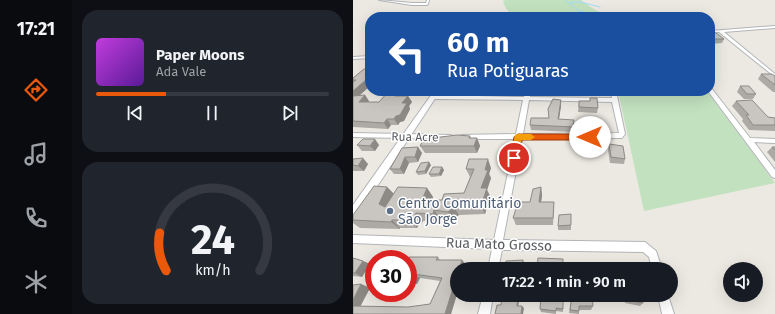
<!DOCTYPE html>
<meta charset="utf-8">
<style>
:root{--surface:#171b24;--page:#20242c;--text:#f1f3f6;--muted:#9ea1a6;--line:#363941;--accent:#ea580c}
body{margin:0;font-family:"Fira Sans",sans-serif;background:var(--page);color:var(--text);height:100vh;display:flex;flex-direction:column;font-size:15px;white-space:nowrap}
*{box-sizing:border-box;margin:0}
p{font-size:13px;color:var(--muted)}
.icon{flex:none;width:22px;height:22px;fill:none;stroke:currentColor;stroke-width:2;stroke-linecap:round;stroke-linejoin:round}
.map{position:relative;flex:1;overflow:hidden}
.side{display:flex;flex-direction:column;gap:10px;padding:10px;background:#0d0f14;width:281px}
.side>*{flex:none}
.banner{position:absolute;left:12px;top:12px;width:350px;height:84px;border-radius:16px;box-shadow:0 4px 16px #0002;background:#1a4fa0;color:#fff;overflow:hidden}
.buttons{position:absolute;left:370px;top:262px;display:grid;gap:8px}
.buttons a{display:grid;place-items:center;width:40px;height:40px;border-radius:50%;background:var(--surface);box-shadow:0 4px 16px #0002;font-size:20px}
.speed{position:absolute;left:12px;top:250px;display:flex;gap:8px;font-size:20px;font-weight:700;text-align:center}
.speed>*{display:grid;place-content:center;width:52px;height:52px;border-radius:50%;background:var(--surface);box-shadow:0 4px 16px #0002;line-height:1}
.speed .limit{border:6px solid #d22;background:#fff;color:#111}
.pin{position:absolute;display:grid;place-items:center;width:34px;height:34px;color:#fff;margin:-17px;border:2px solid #fff;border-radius:50%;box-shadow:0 1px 4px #0007}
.me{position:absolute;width:44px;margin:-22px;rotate:270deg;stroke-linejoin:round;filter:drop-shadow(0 0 3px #0008)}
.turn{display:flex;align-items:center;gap:14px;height:84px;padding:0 16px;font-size:18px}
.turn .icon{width:52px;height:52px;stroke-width:2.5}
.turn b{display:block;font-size:28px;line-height:34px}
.side .widget{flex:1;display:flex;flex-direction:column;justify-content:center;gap:6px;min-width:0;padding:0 14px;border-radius:16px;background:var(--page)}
.side .dial{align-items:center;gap:0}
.dial svg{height:104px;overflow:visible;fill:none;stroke:var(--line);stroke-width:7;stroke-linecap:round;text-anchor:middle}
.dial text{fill:var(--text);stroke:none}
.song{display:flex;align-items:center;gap:12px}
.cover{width:48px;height:48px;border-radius:6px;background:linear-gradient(135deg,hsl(290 70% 55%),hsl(270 70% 35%))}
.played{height:4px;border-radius:2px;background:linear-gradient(90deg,var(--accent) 30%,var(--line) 30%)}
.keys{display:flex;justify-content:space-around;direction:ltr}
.trip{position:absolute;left:97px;top:262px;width:228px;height:40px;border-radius:20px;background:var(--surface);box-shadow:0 4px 16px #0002;font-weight:600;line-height:40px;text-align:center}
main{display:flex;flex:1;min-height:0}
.tab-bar{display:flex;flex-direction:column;width:72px;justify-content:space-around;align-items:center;background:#090b0e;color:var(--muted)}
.tab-bar .icon{width:28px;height:28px}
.tab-bar .on{color:var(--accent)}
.tab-bar b{font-size:18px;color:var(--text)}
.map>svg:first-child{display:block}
.green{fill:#c2e2bf}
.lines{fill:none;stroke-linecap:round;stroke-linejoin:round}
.stream{stroke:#a5daf8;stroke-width:1}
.river{fill:#a5daf8;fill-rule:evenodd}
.minor-casing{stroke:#b2b5b8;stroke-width:2}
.tertiary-casing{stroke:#b2b5b8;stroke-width:2}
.minor{fill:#fff;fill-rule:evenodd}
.tertiary{fill:#fff;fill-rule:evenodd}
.wall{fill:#ada9a5}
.shaded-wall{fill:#8d8a86}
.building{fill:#c9c5c0;stroke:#8d8a86}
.route{fill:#ea580c;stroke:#983908}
.slow{fill:#f59e0b}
.service-dot{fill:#5c6f8a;stroke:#fff;stroke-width:1.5}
.labels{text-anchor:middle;stroke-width:3;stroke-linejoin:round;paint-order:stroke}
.street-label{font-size:12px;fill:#5a5e61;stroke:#fff}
.near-service-label{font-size:14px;fill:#4e5e75;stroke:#fff;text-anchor:start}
.near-street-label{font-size:14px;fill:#5a5e61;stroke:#fff}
</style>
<main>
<nav class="tab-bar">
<b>17:21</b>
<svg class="icon on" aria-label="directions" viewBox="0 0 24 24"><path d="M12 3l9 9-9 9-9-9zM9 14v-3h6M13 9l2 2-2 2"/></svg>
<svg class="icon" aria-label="music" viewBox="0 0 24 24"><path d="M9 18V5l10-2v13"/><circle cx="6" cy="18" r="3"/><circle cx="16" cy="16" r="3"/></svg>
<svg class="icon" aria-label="phone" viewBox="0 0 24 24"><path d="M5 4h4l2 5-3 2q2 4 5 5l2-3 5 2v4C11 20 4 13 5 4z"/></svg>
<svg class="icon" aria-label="climate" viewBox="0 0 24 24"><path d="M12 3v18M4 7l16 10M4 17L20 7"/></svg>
</nav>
<section class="side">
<div class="widget">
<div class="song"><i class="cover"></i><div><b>Paper Moons</b><p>Ada Vale</p></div></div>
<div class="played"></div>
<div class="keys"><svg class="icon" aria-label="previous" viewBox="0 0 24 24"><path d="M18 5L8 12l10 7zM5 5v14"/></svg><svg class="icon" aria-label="pause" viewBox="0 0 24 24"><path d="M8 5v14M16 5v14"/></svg><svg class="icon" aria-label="next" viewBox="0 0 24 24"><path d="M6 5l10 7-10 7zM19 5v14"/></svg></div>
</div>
<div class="widget dial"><svg viewBox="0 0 100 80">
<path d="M14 69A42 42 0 1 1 86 69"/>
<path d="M14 69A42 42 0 0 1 9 40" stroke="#ea580c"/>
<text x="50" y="56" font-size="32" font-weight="700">24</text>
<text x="50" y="72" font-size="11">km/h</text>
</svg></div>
</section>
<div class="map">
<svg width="422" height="314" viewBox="0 0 422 314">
<rect width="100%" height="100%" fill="#ece9e2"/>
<g class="green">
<path d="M152,0H228L242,10L258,17C241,17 167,20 156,12C153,9 151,5 150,1Z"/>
<polygon points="265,91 354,91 422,183 291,211"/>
</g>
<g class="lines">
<g class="stream">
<polyline points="212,0 228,12"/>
<polyline points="217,4 218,2 228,2 247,7"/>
</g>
<polygon class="river" points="226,11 230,11 241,17 233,17 226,13"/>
<g class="minor-casing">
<g id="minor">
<polygon points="26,0 59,3 73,3 74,0 76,0 75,4 74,5 59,5"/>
<polygon points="422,26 422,28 371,32 422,74 422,77 366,32 357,33 357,31"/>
<polygon points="17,56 17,58 0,59 0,57"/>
<polygon points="357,88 359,89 397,138 422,139 422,143 401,142 422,170 422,178 419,177 355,91 357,91"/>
<path d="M172,91H178L177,97L259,98L257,91H263L272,134L269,138H267L169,139L150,240L292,242L303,251L309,269H299L296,257L290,252L149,250L145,269H135L139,249L0,243V235L141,240L162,139H108L105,137L108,135L163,134L170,100L80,99L77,97L80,95L171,97ZM176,100L259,102L266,133L170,134Z"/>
<polygon points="0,133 98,135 101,137 98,139 0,137"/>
<polygon points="130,295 140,295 137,314 125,314"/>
<polygon points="305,295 315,295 321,314 309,314"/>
</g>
</g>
<g class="tertiary-casing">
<polygon id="tertiary" points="81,91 87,91 4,217 0,219 0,205"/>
</g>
<use href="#minor" class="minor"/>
<use href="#tertiary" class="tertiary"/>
</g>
<g class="wall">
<polygon points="357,30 371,39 369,43 358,44 357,43"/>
<polygon points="17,69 17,86 6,96 12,95 16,102 26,102 34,93 30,93 29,91 51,91 53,94 52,96 55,96 59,102 56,106 57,109 51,121 47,122 45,125 38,125 35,129 0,127 0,78"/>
<polygon points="408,74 422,76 422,92 420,92 405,79"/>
<polygon points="387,86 403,94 400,99 391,99 384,92"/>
<polygon points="187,91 196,91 195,93 187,93"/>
<rect x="237" y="91" width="8" height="5"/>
<polygon points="226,101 237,101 245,108 244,113 225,112"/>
<polygon points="383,101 415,117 422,118 422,131 396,130 389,121 390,119 379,106"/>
<polygon points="208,106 206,119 220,125 219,132 178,130 177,125 196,118"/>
<polygon points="117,136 118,138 124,138 127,146 124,153 72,153 67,146"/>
<polygon points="256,144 272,159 271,164 257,163 255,150"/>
<polygon points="4,145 26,145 22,151 9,151"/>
<polygon points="65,147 69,153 65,162 56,163 51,174 41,174 37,169"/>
<polygon points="419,147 422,147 422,162 414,152"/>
<polygon points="0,159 15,164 11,171 0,171"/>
<polygon points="78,165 73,174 65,175 63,172"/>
<polygon points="89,167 91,170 88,176 78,177 76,174"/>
<polygon points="138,168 136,174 138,178 134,190 137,196 132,214 106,215 100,219 87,218 86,222 70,221 68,224 66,224 64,228 47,228 47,229 7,228 0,223 0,215 34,187 41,194 74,188 80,197 79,200 89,200 111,193 117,177 113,169"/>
<polygon points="188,187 189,195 188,202 201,202 201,209 200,225 163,225 160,218 177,202"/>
<polygon points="218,214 218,230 205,230 205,226"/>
<polygon points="85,257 87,260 109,260 113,265 111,269 104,269 104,294 98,314 0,314 8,284 17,288 7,306 55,307 77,304 87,281 67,278 64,284 55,284 55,260"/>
<polygon points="0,258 10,261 17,264 9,277 0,276"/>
<polygon points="210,295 210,312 203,311 203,314 188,312 187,309"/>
<polygon points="219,295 240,306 238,310 226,310 226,314 216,313"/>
<polygon points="271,295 290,295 290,303 287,306 272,303"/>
</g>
<g class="shaded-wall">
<polygon points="17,77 17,83 15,80"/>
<polygon points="13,80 17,86 0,101 0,91"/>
<polygon points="47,91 51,91 53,94 46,102 42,96"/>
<polygon points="12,95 16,101 10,108 6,102"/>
<polygon points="55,96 59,102 56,106 57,109 51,121 47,122 45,125 41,119 49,103"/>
<polygon points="208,100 208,106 205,125 205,119"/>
<polygon points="34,119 38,125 35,129 31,123"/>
<polygon points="124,138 127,146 124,153 121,146"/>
<polygon points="22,139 26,145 22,151 17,146"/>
<polygon points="65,147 69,153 65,162 62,157"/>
<polygon points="52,157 56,163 51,174 47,169"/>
<polygon points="10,158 15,164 11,171 5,166"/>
<polygon points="135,159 138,168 136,174 138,178 134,190 137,196 132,214 128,206 128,188 132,170"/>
<polygon points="76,162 78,165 73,174 72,171"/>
<polygon points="89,167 91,170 88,176 86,174"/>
<polygon points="34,187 42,195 35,212 26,204"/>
<polygon points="188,187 189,195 187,210 186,202"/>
<polygon points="74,188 80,197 75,208 69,200"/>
<polygon points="101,207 106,215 100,219 95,212"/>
<polygon points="81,210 87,218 86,222 80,214"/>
<polygon points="63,213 70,221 68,224 61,217"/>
<polygon points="58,217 66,224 64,228 57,220"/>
<polygon points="39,220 47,228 47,229 38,222"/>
<polygon points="109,260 113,265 111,269 106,269"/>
<polygon points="170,260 171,264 171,269 169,269"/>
<polygon points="10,261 17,264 9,277 2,273"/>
<polygon points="60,274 67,278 64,284 57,280"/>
<polygon points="104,275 104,294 98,314 92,314"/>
<polygon points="8,284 17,288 6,309 0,307 0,300"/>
<polygon points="165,295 167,295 165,308 164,306"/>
<polygon points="169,306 171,308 170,314 168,314"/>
</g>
<g class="building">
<polygon points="357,30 359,30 371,39 360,39 357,37"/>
<polygon points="11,69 17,69 17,77 15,80 13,80 0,91 0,82 3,80 0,80 0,78"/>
<polygon points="408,74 419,74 422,76 422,85"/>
<polygon points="387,86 396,86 403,94 394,94"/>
<polygon points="36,91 47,91 42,96 55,96 49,103 54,103 47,115 43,116 41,119 34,119 31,123 0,121 0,96 12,95 6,102 26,102"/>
<polygon points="237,98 244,98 245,108 226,107 226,101 237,101"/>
<polygon points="200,99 208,100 205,119 221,120 220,127 177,125 178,118 196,118 195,109"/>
<polygon points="399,100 415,117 422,118 422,125 400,125 393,115 396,115 383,101"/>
<polygon points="104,135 117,136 116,138 124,138 121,146 67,146 71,139"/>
<polygon points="10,139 22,139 17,146 4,145"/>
<polygon points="256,144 270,146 272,159 258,157"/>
<polygon points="65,147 62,157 52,157 47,169 37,169 49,148"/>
<polygon points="419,147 422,147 422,150"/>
<polygon points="10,158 5,166 0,165 0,159"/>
<polygon points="116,159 135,159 132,170 135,170 128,188 134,188 128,206 101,207 95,212 81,210 80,214 63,213 61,217 58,217 57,220 39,220 38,222 0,220 0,215 21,186 34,187 26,204 32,207 45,187 74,188 69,200 89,200 91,194 111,193 121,169 113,169"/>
<polygon points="76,162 72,171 63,172 68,163"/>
<polygon points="80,167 89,167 86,174 76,174"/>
<polygon points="188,187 186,202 201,202 200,218 160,218 165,202 177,202 180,189"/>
<polygon points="218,214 218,225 205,226 206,215"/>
<polygon points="56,257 85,257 83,260 109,260 106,269 104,269 104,275 92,314 0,314 0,306 55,307 77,304 89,278 60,274 57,280 55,280 55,260"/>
<polygon points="0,258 10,261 2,273 0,273"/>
<polygon points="185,258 210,259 210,269 184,269"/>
<polygon points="170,260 169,269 152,269 153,261"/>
<polygon points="223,264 237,264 237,269 222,269"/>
<polygon points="266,266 267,269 255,269 255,268"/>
<polygon points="21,268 21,275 17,275"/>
<polygon points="8,284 0,300 0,285"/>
<polygon points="149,295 165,295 164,306 169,306 168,314 142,314 144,305 148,305"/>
<polygon points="188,295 210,295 210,309 203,308 203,311 187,309"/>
<polygon points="219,295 239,295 240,306 226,306 226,311 217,310"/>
<polygon points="274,295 290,295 290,303 274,300"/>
</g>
<polygon class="route" points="165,134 237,134 241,137 237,140 169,140 166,158 161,161 157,158 161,137"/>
<polygon class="slow" points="165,134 178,134 182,137 178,140 169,140 167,145 164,146 160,143 162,135"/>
<circle class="service-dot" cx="37" cy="211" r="4"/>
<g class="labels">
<g class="street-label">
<text transform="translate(62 137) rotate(1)" y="4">Rua Acre</text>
</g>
<g class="near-service-label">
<text x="45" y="208">Centro Comunitário<tspan x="45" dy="16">São Jorge</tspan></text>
</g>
<g class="near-street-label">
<text transform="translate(146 244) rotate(2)" y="5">Rua Mato Grosso</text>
</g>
</g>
</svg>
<div class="buttons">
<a><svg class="icon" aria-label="sound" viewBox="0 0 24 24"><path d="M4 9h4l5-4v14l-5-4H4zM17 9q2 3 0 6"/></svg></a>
</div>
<div class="speed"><div class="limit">30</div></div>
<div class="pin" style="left:161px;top:158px;background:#d93025"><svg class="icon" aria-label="arrive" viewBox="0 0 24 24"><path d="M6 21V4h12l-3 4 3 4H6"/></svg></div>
<svg class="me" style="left:237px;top:137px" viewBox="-20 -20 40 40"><circle r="19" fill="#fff"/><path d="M0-13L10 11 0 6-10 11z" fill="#ea580c"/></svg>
<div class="trip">17:22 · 1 min · 90 m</div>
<div class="banner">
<div class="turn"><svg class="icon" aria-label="left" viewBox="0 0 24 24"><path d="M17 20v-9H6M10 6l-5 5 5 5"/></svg><div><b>60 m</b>Rua Potiguaras</div></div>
</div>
</div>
</main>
